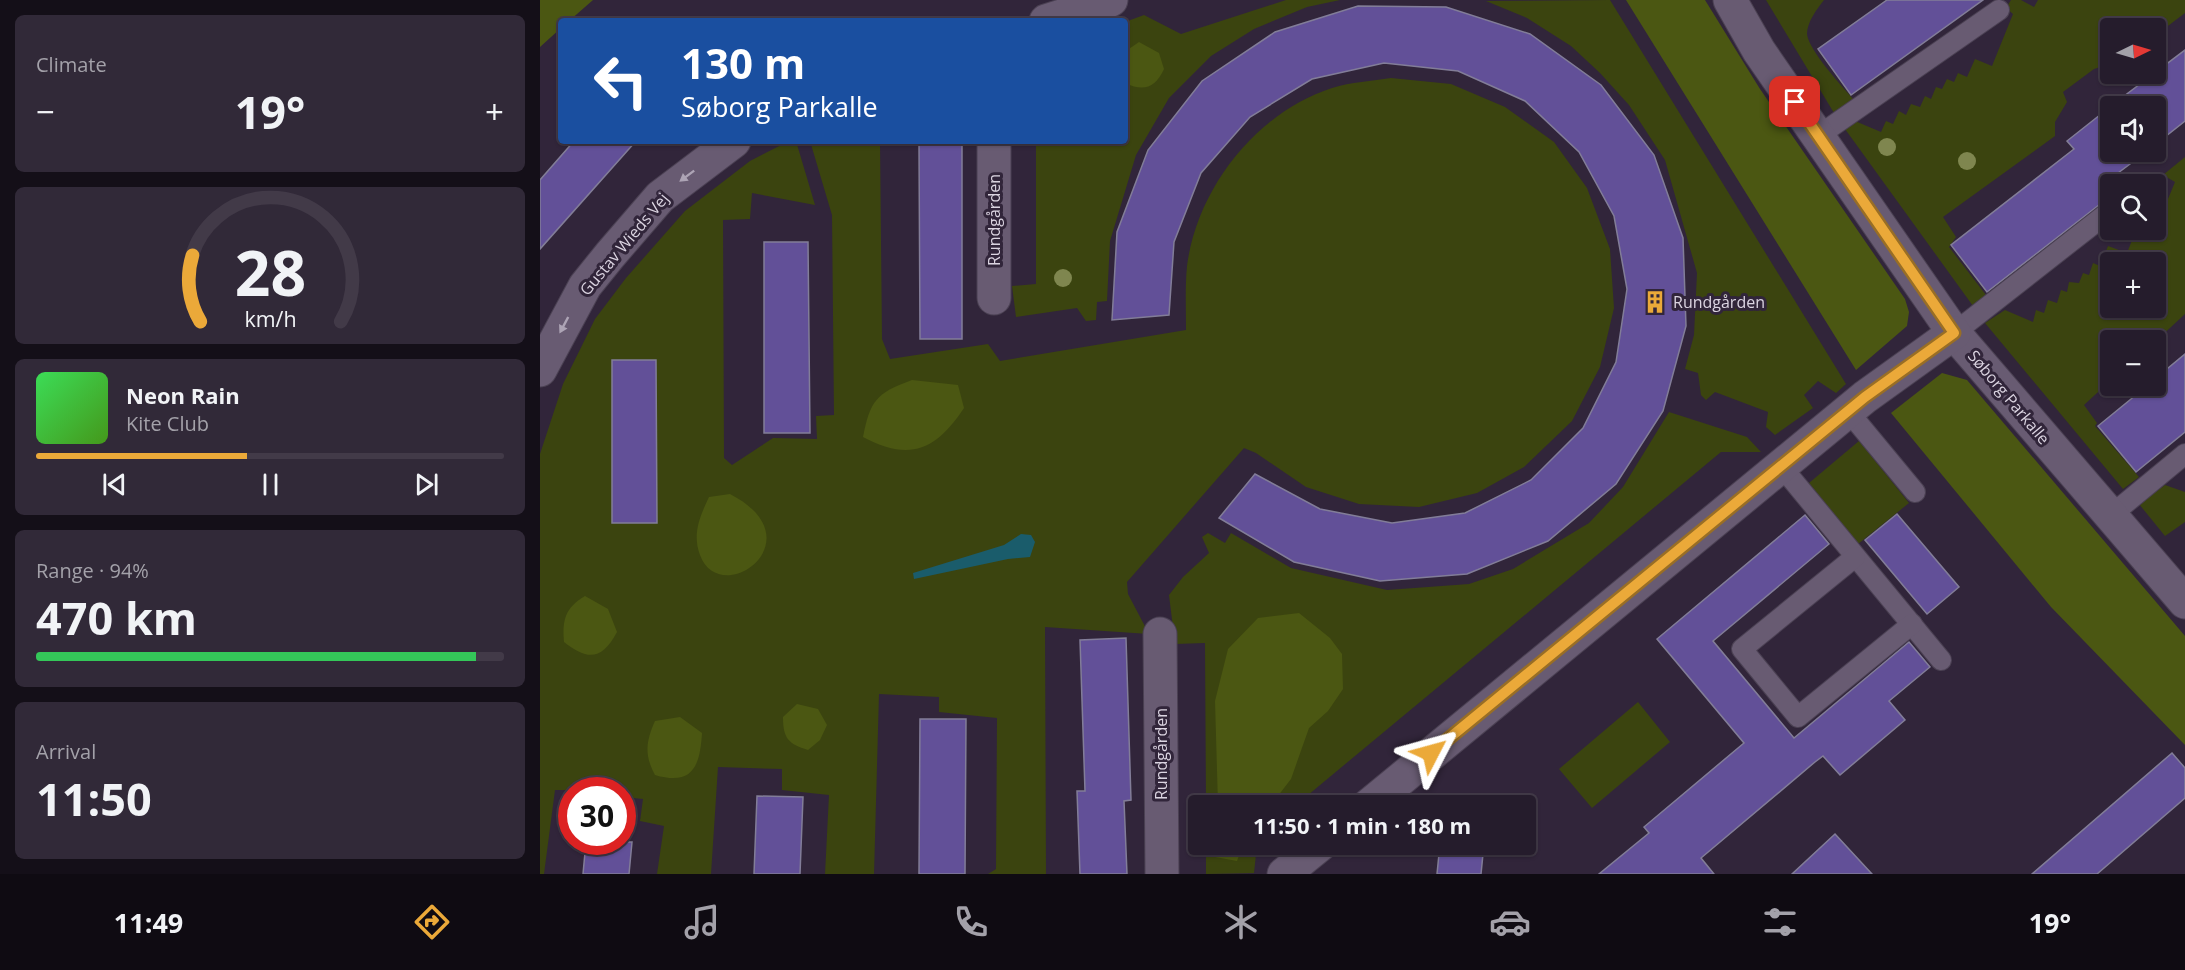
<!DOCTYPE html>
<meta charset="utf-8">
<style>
:root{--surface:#251c2c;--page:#312938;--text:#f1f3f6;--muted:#a3a1a9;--line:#423a48;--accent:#eba939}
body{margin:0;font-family:"Open Sans",sans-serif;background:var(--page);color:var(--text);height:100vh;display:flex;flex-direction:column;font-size:22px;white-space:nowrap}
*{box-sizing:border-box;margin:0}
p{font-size:20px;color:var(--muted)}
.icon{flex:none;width:33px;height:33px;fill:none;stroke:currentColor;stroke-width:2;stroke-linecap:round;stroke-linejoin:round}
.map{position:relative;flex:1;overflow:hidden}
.panel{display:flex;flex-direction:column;gap:15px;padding:15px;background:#140f18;width:540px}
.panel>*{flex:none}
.hud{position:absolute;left:18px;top:18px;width:570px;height:126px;border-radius:6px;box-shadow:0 2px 4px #0004,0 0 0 2px var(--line);background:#1a4fa0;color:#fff;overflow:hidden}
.needle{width:39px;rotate:85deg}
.fabs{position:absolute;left:1560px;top:18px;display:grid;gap:12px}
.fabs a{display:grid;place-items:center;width:66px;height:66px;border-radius:6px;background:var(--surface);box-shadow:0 2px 4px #0004,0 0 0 2px var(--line);font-size:30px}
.speed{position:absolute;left:18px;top:777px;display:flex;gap:12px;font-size:30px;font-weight:700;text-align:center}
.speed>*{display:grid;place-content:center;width:78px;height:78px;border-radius:50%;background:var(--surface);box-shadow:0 2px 4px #0004,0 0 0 2px var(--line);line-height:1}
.speed .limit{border:9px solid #d22;background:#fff;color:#111}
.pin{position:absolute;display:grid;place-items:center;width:51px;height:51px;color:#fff;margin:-26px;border-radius:12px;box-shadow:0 3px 9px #0006}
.me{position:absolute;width:66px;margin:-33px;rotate:51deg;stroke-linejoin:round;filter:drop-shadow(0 0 4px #0008)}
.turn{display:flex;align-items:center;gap:21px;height:126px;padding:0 24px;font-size:27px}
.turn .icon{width:78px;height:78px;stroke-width:2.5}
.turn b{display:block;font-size:42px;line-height:51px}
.big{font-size:45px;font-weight:700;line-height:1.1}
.panel .widget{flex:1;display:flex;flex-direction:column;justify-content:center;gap:9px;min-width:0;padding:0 21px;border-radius:9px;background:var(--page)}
.panel .dial{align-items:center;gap:0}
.dial svg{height:156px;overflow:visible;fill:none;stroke:var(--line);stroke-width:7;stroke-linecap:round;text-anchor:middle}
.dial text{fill:var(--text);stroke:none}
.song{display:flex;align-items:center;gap:18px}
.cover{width:72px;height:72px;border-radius:9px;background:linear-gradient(135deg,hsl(130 70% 55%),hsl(100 70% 35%))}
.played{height:6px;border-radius:3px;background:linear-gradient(90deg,var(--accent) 45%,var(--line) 45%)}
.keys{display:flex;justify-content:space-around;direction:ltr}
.heat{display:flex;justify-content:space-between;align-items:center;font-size:33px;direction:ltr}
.charge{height:9px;border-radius:4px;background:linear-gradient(90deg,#34c759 94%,var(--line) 0)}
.trip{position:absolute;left:648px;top:795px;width:348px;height:60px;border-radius:6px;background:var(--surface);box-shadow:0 2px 4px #0004,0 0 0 2px var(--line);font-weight:700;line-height:60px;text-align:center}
.dock{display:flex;height:96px;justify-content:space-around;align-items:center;background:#0f0b12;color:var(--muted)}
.dock .icon{width:42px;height:42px}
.dock .active{color:var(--accent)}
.dock b{font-size:27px;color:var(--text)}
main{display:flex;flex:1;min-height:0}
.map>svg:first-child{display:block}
.green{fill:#3b440f;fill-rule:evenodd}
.forest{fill:#4b5712}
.water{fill:#1a5c6b}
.building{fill:#625098;stroke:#827d98;stroke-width:1.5}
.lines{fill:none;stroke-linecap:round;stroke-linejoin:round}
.service-casing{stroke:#4b4153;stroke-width:22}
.minor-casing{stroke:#4b4153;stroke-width:35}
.service{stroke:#685b72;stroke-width:20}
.minor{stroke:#685b72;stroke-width:33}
.tree{fill:#7f864f}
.oneway{fill:#ada4b5}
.route-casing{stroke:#996e25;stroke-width:15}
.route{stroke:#eba939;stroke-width:10}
.labels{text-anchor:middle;stroke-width:6;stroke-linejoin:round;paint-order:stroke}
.street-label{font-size:16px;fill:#dbd4e1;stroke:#31253a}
.poi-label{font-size:16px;fill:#dbd4e1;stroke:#31253a;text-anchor:start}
</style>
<main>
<section class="panel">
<div class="widget"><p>Climate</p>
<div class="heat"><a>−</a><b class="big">19°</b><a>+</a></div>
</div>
<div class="widget dial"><svg viewBox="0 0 100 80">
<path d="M14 69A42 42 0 1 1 86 69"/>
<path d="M14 69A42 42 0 0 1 10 35" stroke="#eba939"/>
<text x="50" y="56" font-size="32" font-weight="700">28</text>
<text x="50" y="72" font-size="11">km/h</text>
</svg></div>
<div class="widget">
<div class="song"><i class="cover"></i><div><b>Neon Rain</b><p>Kite Club</p></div></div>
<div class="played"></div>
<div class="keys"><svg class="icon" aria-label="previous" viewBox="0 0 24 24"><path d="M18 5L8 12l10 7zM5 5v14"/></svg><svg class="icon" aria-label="pause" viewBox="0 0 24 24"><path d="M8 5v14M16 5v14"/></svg><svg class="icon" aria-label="next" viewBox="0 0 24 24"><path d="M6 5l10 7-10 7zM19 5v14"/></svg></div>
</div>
<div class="widget"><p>Range · 94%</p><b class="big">470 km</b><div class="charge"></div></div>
<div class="widget"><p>Arrival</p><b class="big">11:50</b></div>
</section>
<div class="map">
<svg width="1645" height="874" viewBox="0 0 1645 874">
<rect width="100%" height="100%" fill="#31253a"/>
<g class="green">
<polygon points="746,0 800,0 767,7 714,29 671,56 629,98 596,155 570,241 567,301 557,302 556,320 546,321 537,308 476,317 472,286 496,284 496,141 585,141 585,22 604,15 641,34"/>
<polygon points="1070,0 1306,384 1296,393 1278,381 1264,395 1273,408 1235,435 1226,427 1228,412 1175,392 1166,400 1161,395 1158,373 1145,369 1154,335 1157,273 1125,160 1089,105 1060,73 1031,46 987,18 946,1"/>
<path d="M1226,0H1284C1277,9 1267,22 1267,34C1269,51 1302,86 1314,100L1294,113Z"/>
<polygon points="1471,0 1481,0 1494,7 1498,0 1645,0 1645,13 1616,35 1616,28 1570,28 1570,64 1554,69 1523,92 1527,102 1515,122 1515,136 1403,217 1416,237 1409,247 1446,295 1433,306 1305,129 1315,121 1341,132 1346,121 1353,124 1359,111 1366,115 1371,104 1380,107 1385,96 1391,99 1396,87 1402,89 1407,79 1414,82 1418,73 1427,77 1435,59 1452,66 1473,14 1466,8"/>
<path d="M851,78L911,84L965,107L1014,142L1047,188L1070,249L1074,308L1060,367L1032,421L984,467L937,493L879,507L819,504L766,487L716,453L704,448L587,582L588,594L609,634L505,627L506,874H448L456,869L457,718L399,712V697L339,694L334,874H285L289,795L242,790V769L178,767L171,874H117L124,826L100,821L103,799L83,797L82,790H15L4,874H0V454L23,384L55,319L86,278L145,211L210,161L249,141H256L275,205L212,193L210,219L183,220L184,458L192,465L233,438L277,439L276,416L294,415L292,215L270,141H340L342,339L350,359L448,344L460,361L646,330C646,309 645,287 647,266C657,188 717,112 792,88C811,82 832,81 851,78Z"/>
<path d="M1645,157V314L1616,341L1570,340V381L1544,405L1557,423L1555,426L1599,477L1583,489L1445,323L1465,310L1493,322L1496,310L1504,313L1508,300L1517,303L1521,290L1527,292L1529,282L1539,283L1543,273L1549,275L1553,263L1560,266L1568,246L1587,253L1596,230H1616V193L1628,199L1635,182L1623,175ZM1616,262V308H1570V262Z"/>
<polygon points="1129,412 1207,437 1221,452 1181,452 756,805 666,805 665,643 635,644 629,595 643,577 669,553 662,537 668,533 685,543 691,533 751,568 847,590 929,584 973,569 1049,523 1083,487"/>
<polygon points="1319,441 1369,503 1318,544 1269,483"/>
<polygon points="1625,485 1645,492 1645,522 1625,536 1599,504"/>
<polygon points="1098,702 1130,742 1052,808 1019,769"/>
<polygon points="666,845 717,845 714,873 666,874"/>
</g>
<g class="forest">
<polygon points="0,0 53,0 29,21 21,21 21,28 0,47"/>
<polygon points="1086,0 1165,0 1220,89 1365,299 1369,312 1367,326 1316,370"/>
<path d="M599,42L619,53L624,69C615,88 604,92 585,83L586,51Z"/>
<polygon points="1402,373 1427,380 1645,636 1645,745 1511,607 1351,413"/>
<path d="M372,380L418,385L424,408C396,450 370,462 323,437C330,401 336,393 372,380Z"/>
<path d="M190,494C279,540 180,610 160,555C152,534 160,516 169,497Z"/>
<path d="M45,596L68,609L77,632C62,660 48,661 24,642C22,620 25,608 45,596Z"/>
<polygon points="759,613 790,638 802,654 803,689 788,711 769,728 751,779 731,805 678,805 675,701 688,649 718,618"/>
<path d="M257,704L278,709L287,725L280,740L268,750C248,744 243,738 243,717Z"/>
<path d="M140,717L162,733C160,767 152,786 115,775C104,755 106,741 115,721Z"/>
<polygon points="676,845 676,844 703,845 697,861 675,857"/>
</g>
<polygon class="water" points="481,534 491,535 495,542 490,557 468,559 374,579 373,573 464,545"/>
<g class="building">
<polygon points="1347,0 1443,0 1311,95 1278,49"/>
<polygon points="818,6 906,7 990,34 1061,85 1114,155 1143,238 1146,326 1123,411 1076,484 1008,541 927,574 840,581 754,562 679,518 715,474 780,509 852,523 925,513 991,480 1043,428 1076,362 1087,289 1074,216 1039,152 985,101 918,71 844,63 772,79 710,117 661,173 634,242 629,315 572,320 577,232 608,150 662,81 735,32"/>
<polygon points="1645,50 1645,121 1616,144 1616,106 1571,106"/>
<polygon points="1570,107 1570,152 1606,152 1570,179 1570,199 1563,202 1447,292 1411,245 1534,149 1527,141"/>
<polygon points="34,141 96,141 0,249 0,180"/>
<polygon points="379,144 422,144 422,339 380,339"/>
<polygon points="224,242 268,242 270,433 224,433"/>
<polygon points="1645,354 1645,432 1596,472 1558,426 1607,386 1616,386 1616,378"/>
<polygon points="72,360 116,360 117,523 72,523"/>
<polygon points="1357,514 1419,587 1387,614 1325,540"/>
<polygon points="1265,515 1289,544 1173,641 1254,738 1369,642 1390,667 1349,701 1365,720 1300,775 1283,756 1275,762 1161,858 1174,874 1059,874 1109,833 1104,827 1204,743 1117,639"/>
<polygon points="586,638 591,800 584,801 587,874 540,874 537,791 545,791 540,640"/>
<polygon points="380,719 426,719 425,874 379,874"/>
<polygon points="1632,753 1645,768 1645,798 1557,874 1492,874"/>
<polygon points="217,796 263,797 260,874 214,874"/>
<polygon points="1295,834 1332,874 1252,874"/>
<polygon points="46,842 92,842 89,874 43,874"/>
<polygon points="900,844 944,844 941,874 897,874"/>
</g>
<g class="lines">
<g class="service-casing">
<g id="service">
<polyline points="1278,136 1459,10"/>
<polyline points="1414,333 1570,211"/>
<polyline points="1308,411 1375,492"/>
<polyline points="1241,466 1401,660"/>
<polyline points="1570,516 1645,454"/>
<polyline points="1315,557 1202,649 1258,717 1372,624"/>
</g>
</g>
<g class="minor-casing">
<g id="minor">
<polyline points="1190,0 1219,51 1414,333 1645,602"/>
<polyline points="506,21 571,0"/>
<polyline points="454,141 454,298"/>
<polyline points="0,370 45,286 70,255 120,197 194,141"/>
<polyline points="620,634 622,874"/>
<polyline points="828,806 1325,397 1414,333"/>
<polyline points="744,874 781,844"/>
</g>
</g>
<use href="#service" class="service"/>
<use href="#minor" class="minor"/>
</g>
<g class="tree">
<circle cx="1347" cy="147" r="9"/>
<circle cx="1427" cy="161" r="9"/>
<circle cx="523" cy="278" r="9"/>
</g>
<defs><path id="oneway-solid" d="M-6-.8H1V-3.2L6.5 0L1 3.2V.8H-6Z" transform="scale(1.5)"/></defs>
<g class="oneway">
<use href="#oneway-solid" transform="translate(147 176) rotate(143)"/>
<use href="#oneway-solid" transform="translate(24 325) rotate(118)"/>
</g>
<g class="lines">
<g class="route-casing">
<polyline id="route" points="891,753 1325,397 1414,333 1255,102"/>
</g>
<use href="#route" class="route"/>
</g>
<defs>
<g id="building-bare" transform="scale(1.8)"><path d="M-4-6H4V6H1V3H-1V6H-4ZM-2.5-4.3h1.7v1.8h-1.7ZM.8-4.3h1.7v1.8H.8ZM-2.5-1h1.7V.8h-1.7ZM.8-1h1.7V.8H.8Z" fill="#eba939" stroke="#31253a" stroke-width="2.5" paint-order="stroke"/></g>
</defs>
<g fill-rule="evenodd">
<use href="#building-bare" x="1115" y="302"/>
</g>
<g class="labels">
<g class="street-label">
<text transform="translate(454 220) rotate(-90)" y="6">Rundgården</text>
<text transform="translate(84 244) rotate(-50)" y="6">Gustav Wieds Vej</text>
<text transform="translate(1469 397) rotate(50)" y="6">Søborg Parkalle</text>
<text transform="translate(621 754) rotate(-90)" y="6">Rundgården</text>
</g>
<g class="poi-label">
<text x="1133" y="308">Rundgården</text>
</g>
</g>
</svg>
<div class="fabs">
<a><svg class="needle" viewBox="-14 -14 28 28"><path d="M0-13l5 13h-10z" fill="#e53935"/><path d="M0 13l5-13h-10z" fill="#a3a1a9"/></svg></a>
<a><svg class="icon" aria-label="sound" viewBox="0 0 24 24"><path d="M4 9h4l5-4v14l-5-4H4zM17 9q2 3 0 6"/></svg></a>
<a><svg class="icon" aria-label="search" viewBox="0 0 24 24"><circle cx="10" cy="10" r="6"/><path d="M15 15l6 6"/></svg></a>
<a>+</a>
<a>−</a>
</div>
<div class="speed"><div class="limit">30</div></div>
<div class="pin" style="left:1255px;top:102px;background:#d93025"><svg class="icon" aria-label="arrive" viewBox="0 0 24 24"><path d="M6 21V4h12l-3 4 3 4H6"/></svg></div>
<svg class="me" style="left:891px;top:753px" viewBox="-20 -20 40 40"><path d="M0-17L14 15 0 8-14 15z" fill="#eba939" stroke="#fff" stroke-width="4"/></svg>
<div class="trip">11:50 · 1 min · 180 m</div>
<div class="hud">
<div class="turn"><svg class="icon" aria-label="left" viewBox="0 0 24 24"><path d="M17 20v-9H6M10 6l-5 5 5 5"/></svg><div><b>130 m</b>Søborg Parkalle</div></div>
</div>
</div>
</main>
<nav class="dock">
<b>11:49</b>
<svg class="icon active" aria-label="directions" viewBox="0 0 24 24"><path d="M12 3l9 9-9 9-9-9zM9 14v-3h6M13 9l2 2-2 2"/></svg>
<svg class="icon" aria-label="music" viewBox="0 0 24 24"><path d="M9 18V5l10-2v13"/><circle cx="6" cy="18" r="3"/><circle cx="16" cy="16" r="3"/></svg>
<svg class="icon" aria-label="phone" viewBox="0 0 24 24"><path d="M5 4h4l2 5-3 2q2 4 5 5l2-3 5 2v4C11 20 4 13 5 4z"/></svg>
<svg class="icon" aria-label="climate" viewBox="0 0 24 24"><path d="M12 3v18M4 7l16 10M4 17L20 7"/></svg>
<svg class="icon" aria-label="car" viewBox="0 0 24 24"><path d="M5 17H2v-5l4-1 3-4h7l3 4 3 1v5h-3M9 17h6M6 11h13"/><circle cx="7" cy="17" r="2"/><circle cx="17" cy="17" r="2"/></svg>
<svg class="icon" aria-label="filters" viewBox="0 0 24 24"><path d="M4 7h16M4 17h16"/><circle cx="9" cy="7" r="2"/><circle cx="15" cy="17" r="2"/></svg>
<b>19°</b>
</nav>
